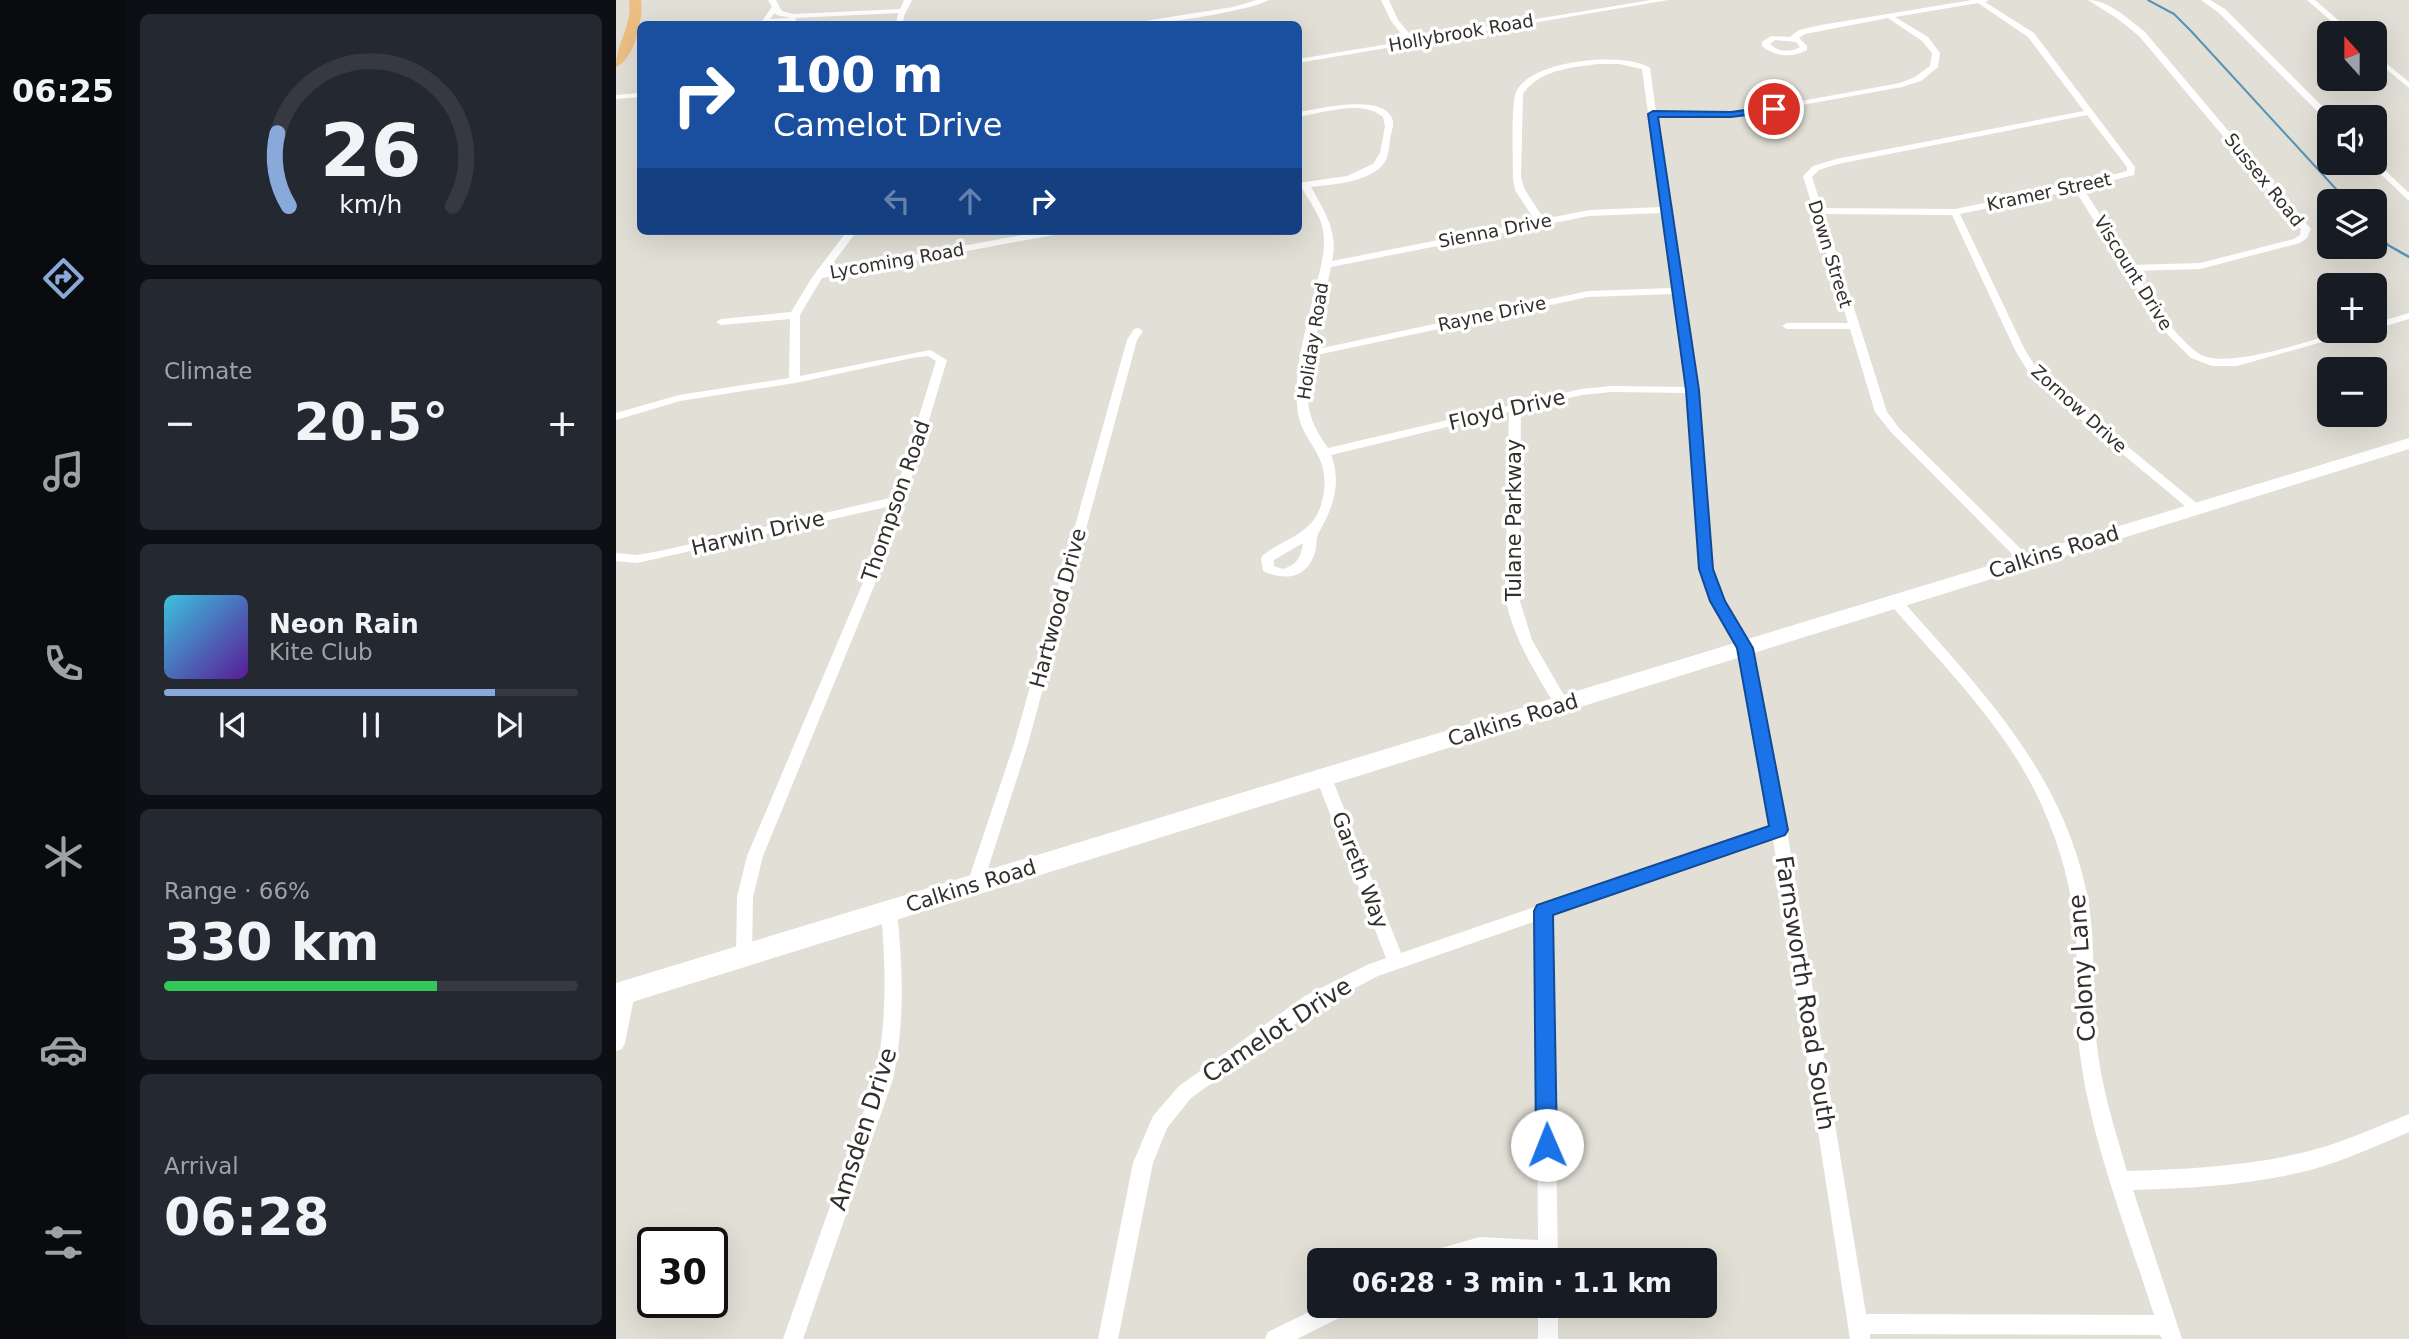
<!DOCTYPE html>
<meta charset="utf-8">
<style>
:root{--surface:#171b24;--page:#242831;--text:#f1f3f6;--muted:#9ea1a6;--line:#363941;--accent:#8aa9db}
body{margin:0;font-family:"DejaVu Sans",sans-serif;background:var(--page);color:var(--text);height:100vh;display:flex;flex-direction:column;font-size:26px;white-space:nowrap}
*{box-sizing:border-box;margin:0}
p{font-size:23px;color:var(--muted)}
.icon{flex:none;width:38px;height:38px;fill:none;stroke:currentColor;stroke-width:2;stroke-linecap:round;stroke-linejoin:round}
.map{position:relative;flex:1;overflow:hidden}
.details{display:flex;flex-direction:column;gap:14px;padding:14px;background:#0d0f14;width:490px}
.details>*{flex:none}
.hud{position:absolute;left:21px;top:21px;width:665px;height:214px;border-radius:10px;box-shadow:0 7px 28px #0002;background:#1a4fa0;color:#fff;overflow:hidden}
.needle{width:46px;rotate:339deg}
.buttons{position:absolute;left:1701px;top:21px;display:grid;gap:14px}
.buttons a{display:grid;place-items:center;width:70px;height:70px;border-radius:10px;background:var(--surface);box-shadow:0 7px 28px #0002;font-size:35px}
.speed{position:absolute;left:21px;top:1227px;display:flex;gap:14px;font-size:35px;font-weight:700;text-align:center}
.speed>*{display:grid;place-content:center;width:91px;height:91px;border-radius:50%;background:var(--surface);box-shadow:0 7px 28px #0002;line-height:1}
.speed .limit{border:4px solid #111;border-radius:10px;background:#fff;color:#111}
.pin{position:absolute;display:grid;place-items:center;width:60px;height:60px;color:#fff;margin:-30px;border:4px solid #fff;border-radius:50%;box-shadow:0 2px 7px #0007}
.me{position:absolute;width:77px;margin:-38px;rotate:359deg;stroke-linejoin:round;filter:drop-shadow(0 0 5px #0008)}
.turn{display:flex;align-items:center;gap:24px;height:147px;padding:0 21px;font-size:32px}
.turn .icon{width:91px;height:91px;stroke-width:2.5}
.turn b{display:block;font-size:49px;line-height:60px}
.lanes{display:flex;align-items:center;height:66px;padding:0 21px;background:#0003;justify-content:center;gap:35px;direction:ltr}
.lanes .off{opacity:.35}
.big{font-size:52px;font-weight:700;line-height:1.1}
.details .tile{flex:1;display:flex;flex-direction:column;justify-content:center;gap:10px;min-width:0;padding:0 24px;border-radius:10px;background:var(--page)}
.details .dial{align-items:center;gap:0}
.dial svg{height:182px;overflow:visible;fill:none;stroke:var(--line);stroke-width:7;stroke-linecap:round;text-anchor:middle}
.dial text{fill:var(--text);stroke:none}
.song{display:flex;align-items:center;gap:21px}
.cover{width:84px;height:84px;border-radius:10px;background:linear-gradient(135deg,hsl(190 70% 55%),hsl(270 70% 35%))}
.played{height:7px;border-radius:4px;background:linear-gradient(90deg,var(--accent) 80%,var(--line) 80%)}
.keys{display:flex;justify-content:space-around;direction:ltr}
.heat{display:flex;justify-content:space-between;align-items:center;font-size:38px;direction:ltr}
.charge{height:10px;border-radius:5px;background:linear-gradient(90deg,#34c759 66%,var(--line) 0)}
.trip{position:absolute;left:691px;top:1248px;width:410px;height:70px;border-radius:10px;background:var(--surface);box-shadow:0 7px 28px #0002;font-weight:700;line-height:70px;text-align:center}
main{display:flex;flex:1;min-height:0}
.tab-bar{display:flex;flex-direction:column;width:126px;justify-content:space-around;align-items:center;background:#090b0e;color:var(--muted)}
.tab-bar .icon{width:49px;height:49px}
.tab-bar .selected{color:var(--accent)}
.tab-bar b{font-size:32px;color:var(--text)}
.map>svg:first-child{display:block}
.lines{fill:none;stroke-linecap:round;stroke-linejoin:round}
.stream-far1{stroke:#5594b8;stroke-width:2}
.stream{stroke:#5594b8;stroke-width:2.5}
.street{fill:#fff;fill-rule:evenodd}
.secondary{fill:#fff;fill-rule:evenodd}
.primary{fill:#eebf83;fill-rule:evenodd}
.route{fill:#1a73e8;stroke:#114b97;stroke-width:2}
.labels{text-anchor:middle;stroke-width:7;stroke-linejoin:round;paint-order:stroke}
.far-street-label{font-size:18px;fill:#31302d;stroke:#fff}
.street-label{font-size:21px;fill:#31302d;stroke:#fff}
.near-street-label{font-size:24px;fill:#31302d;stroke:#fff}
</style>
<main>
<nav class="tab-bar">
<b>06:25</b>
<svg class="icon selected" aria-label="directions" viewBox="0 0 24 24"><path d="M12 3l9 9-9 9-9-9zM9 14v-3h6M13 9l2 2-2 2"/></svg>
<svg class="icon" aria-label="music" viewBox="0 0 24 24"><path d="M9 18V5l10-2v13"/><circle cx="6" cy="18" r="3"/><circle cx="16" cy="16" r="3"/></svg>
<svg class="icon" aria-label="phone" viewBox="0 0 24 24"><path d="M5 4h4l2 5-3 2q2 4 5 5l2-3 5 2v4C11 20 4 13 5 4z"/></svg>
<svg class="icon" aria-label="climate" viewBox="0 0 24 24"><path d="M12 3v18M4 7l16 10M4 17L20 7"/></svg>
<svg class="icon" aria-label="car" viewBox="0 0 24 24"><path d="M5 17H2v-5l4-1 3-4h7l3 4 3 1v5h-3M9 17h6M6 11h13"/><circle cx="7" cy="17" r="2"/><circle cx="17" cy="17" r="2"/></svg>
<svg class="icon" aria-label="filters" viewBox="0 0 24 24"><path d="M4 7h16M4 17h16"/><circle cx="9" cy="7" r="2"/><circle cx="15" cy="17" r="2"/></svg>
</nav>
<section class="details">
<div class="tile dial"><svg viewBox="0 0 100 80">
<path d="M14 69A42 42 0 1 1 86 69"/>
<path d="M14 69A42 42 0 0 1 9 37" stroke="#8aa9db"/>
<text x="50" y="56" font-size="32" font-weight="700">26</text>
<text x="50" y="72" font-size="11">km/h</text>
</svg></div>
<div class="tile"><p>Climate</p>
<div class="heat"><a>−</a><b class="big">20.5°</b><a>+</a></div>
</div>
<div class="tile">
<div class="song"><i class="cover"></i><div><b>Neon Rain</b><p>Kite Club</p></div></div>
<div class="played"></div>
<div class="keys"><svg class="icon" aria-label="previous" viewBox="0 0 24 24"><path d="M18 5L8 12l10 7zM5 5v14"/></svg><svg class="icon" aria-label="pause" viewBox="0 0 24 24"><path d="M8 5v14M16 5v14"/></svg><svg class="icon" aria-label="next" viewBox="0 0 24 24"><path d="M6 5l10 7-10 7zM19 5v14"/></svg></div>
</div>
<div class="tile"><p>Range · 66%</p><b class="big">330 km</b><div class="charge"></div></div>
<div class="tile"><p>Arrival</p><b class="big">06:28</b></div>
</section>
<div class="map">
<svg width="1793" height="1339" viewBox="0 0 1793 1339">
<rect width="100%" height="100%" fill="#e2dfd6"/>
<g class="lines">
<polyline class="stream-far1" points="1532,0 1558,14 1575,31 1731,201"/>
<polyline class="stream" points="1759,231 1772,245 1793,257"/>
<g class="street">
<path d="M152,0H160L166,11L177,14L284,9L288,0H296L288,16L287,24H280L282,13L178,18L181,20L177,22L150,23L146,21L156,7ZM159,13L160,15L175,18L154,19Z"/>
<path d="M641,0H653C630,12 537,26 510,24L617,7Z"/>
<polygon points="765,0 773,0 782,20 798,39 1035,0 1052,0 682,63 682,59 791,41 775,21"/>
<path d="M1356,0H1373L1369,2L1418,33L1519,167L1518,175L1467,188L1516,265L1584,263L1678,239L1684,235L1685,229L1523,36L1502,19L1472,0C1493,0 1513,20 1529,32L1695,229L1691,238L1684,243L1584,269L1519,271C1537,300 1554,332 1582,353C1609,372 1696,339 1729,331H1745L1621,366H1596L1575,358L1545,328L1459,190L1344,214L1409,350L1421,369L1440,388L1583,505L1585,508L1579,512L1575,511L1432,392L1413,373L1399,350L1336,215L1208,214L1271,412L1283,428L1416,560L1410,564L1405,563L1275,432L1259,412L1234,329H1171L1166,326L1171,323H1232L1187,176L1197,166L1220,159L1468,111L1412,37L1362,3L1279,17L1312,37L1324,53L1322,67L1305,81L1286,87L1125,116H1041L1082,390L1096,569L1108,601L1136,648L1171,830L1250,1314L1538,1315C1511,1230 1476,1144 1464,1055C1459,1017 1462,978 1460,939C1457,893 1445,848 1426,806C1392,729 1329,668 1274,604L1272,601L1274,598H1284C1365,690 1448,773 1472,899C1480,945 1476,991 1480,1037C1484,1083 1498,1127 1511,1171C1573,1169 1637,1166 1697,1150C1730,1141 1761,1127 1793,1114V1132C1762,1145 1730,1160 1698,1169C1639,1185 1577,1188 1517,1190L1566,1339H1546L1544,1335L1254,1334V1339H1234L1157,839L936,915L942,1260L864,1257L853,1260H808L811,1253L818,1250L864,1237L922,1240L920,921L762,976L701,1008L575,1098L551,1128L537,1163L502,1339H482L517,1163L537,1116L563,1086L689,996L751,965L770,958L700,778L703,774H713L716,778L785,953L1155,826L1122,648L1094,601L1084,569L1071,393L996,392L965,395L905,410L903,598L916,640L953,704L951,708H941C919,673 898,639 889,598L893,412L715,455C726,483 717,508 703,532C700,537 701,545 699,552C691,579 669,581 647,571L645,559L646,556C668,538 696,535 705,505C720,452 683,446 681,405C678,368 690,329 698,294C703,272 712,249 706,226C703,213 692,200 686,188L682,189V183L731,176L757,164L764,153L769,126L767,117C746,99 707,113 682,117V112C703,109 765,93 776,118C779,124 775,132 774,139C773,146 773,153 770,160C757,183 717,184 695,187C708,210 723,233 716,261L919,221L899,190L897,178C897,161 895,104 900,92C914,60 1008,51 1034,68L1040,112H1125L1284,83L1299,77L1314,66L1316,53L1306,41L1272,18L1189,34L1183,38L1191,46V50C1176,58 1159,57 1146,46V42L1155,36L1174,37L1183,30L1205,25ZM1159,40L1180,42L1184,47C1173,53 1163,52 1154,44ZM983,64H1003L1026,69L1045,207L973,210L928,219L909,190L905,178L907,94C922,70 957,67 983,64ZM1471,115L1511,167V171L1461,184L1339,209L1206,208L1196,177L1203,170L1222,164ZM1046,213L1056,288L972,291L697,350L715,267L973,216ZM1057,294L1070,387L996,386L965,389L712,448C688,415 689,396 696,356L972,297ZM687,543C685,557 681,565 667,569L658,566V560Z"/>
<polygon points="1585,0 1594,0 1609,9 1717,117 1713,117 1713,120 1710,120 1603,13"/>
<polygon points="1691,0 1699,0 1737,33 1729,33"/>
<polygon points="1759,54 1793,82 1793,88 1759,60"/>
<polygon points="24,93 24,97 0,99 0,95"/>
<polygon points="1759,161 1793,193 1793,201 1755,165 1754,163 1759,163"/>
<polygon points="231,231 241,231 211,271 428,231 448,231 443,234 206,278 184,315 184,376 314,350 331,360 277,540 147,856 137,897 136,957 134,962 128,965 122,962 120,957 121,897 131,856 265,540 275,506 21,563 0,561 0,553 21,555 44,551 278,497 320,361 312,356 296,358 179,383 64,401 0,420 0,413 63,395 173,378 174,319 105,325 100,322 105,319 175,312 197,276"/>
<polygon points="1793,313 1793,319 1759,329 1759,323"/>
<polygon points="522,328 527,331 521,340 412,744 367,884 365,889 359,891 353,889 351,884 398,744 511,340 518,329"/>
<path d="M273,905L279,907L281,912C287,969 289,1023 277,1079L187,1339H167L259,1079C271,1023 270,969 265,912L267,907Z"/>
<polygon points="10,985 16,987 19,993 9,1043 6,1049 0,1051 0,1000 4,987"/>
<polygon points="705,1306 736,1306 733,1313 681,1339 649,1339 652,1332"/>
<rect x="922" y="1306" width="20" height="33"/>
</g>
<polygon class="secondary" points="1793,438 1793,449 0,1007 0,983"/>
<path class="primary" d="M13,0H25C28,18 18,60 0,67C0,43 17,25 13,0Z"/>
</g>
<polygon class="route" points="1158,106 1161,107 1161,111 1115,117 1042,117 1083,390 1097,569 1109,601 1137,648 1172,830 1169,835 937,915 941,1145 938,1153 931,1156 923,1153 920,1145 918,911 921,905 1153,826 1121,648 1094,601 1083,569 1070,390 1032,114 1037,111 1115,112"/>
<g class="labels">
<g class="far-street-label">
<text transform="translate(845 33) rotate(-10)" y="6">Hollybrook Road</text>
<text transform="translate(1648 180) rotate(51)" y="6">Sussex Road</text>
<text transform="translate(1433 192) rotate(-12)" y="6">Kramer Street</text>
<text transform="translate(879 231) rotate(-11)" y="6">Sienna Drive</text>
<text transform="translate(1214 254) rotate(73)" y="6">Down Street</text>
<text transform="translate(281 261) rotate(-10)" y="6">Lycoming Road</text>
<text transform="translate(1517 273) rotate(58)" y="6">Viscount Drive</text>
<text transform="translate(876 314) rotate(-12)" y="6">Rayne Drive</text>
<text transform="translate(697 341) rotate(-81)" y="6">Holiday Road</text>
<text transform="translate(1463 409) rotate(42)" y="6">Zornow Drive</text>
</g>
<g class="street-label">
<text transform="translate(891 410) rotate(-13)" y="7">Floyd Drive</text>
<text transform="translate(280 501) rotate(-71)" y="7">Thompson Road</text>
<text transform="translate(898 520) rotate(-90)" y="7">Tulane Parkway</text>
<text transform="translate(142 533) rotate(-13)" y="7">Harwin Drive</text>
<text transform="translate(1438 552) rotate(-17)" y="7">Calkins Road</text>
<text transform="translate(442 608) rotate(-75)" y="7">Hartwood Drive</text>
<text transform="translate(897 720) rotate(-17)" y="7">Calkins Road</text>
<text transform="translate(744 870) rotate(69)" y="7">Gareth Way</text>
<text transform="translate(355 886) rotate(-17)" y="7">Calkins Road</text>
</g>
<g class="near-street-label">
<text transform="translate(1466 968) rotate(-94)" y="8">Colony Lane</text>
<text transform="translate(1189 993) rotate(81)" y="8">Farnsworth Road South</text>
<text transform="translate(661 1030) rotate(-33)" y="8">Camelot Drive</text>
<text transform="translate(247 1129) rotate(-72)" y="8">Amsden Drive</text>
</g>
</g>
</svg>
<div class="buttons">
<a><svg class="needle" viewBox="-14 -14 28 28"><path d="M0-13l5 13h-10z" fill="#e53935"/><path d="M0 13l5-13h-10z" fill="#9ea1a6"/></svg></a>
<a><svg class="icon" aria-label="sound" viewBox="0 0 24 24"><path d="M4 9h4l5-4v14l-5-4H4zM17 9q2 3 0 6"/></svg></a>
<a><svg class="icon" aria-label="layers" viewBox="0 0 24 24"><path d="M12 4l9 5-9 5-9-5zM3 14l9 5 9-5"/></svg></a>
<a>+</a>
<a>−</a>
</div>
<div class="speed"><div class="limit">30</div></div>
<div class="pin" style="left:1158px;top:109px;background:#d93025"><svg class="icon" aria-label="arrive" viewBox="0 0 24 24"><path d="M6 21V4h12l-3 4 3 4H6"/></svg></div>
<svg class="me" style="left:931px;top:1145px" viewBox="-20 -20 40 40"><circle r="19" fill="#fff"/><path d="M0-13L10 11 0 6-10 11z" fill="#1a73e8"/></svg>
<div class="trip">06:28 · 3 min · 1.1 km</div>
<div class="hud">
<div class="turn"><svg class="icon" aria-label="right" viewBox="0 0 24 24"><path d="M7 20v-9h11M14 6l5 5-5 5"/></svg><div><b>100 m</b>Camelot Drive</div></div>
<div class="lanes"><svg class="icon off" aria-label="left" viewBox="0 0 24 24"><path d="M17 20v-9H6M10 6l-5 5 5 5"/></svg><svg class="icon off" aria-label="ahead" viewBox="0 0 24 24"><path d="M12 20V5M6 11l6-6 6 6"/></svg><svg class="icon" aria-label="right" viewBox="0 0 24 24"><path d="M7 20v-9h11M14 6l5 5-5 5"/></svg></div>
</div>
</div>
</main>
